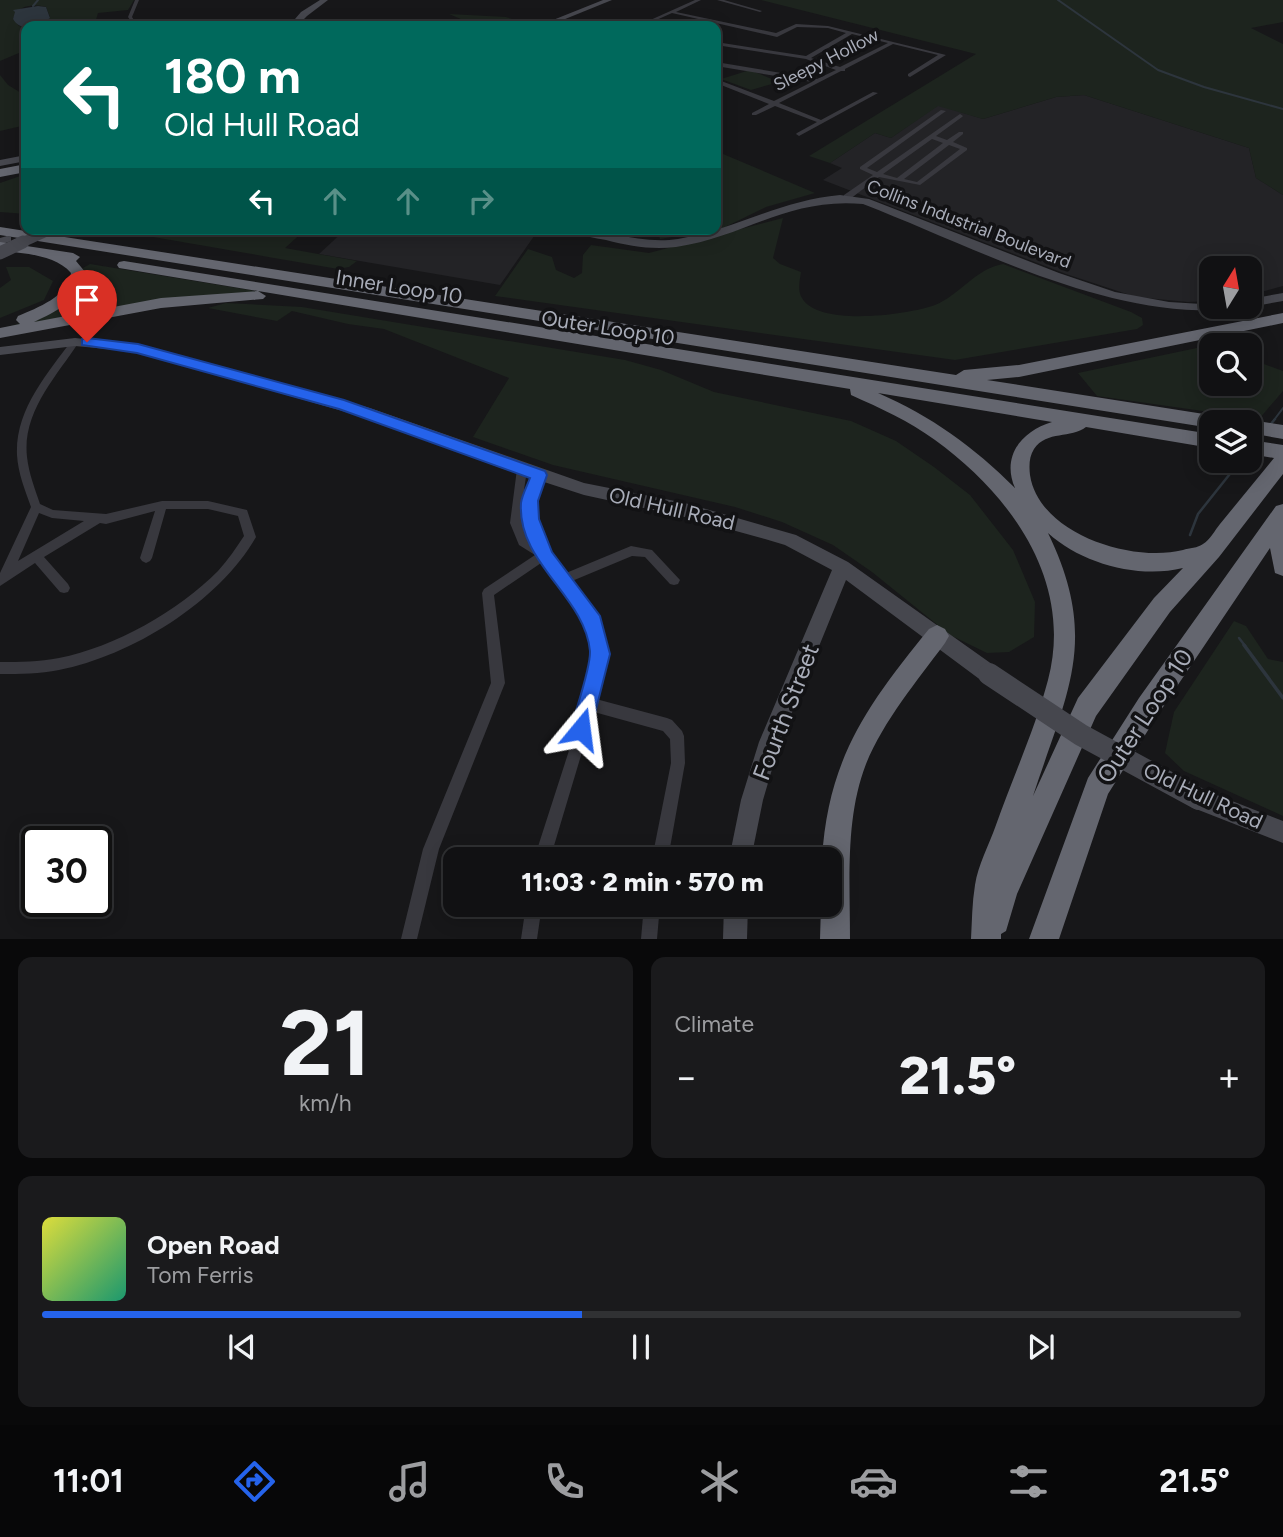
<!DOCTYPE html>
<meta charset="utf-8">
<style>
:root{--surface:#111113;--page:#1a1a1c;--text:#f1f3f6;--muted:#9c9da0;--line:#303133;--accent:#2563eb}
body{margin:0;font-family:Figtree,sans-serif;background:var(--page);color:var(--text);height:100vh;display:flex;flex-direction:column;font-size:26px;white-space:nowrap}
*{box-sizing:border-box;margin:0}
p{font-size:23px;color:var(--muted)}
.icon{flex:none;width:38px;height:38px;fill:none;stroke:currentColor;stroke-width:2;stroke-linecap:round;stroke-linejoin:round}
.map{position:relative;height:939px;overflow:hidden}
.drawer{display:flex;flex-direction:column;gap:18px;padding:18px;background:#09090a;flex:1}
.drawer>*{flex:none}
.banner{position:absolute;left:21px;top:21px;width:700px;height:214px;border-radius:14px;box-shadow:0 4px 18px #0003,0 0 0 2px var(--line);background:#00695c;color:#fff;overflow:hidden}
.needle{width:46px;rotate:11deg}
.tools{position:absolute;left:1199px;top:256px;display:grid;gap:14px}
.tools a{display:grid;place-items:center;width:63px;height:63px;border-radius:14px;background:var(--surface);box-shadow:0 4px 18px #0003,0 0 0 2px var(--line);font-size:35px}
.speed{position:absolute;left:21px;top:826px;display:flex;gap:14px;font-size:35px;font-weight:700;text-align:center}
.speed>*{display:grid;place-content:center;width:91px;height:91px;border-radius:50%;background:var(--surface);box-shadow:0 4px 18px #0003,0 0 0 2px var(--line);line-height:1}
.speed .limit{border:4px solid #111;border-radius:10px;background:#fff;color:#111}
.pin{position:absolute;display:grid;place-items:center;width:60px;height:60px;color:#fff;margin:-72px -30px;border-radius:50% 50% 50% 0;rotate:-45deg;box-shadow:0 0 7px #0007}
.pin .icon{rotate:45deg}
.me{position:absolute;width:77px;margin:-38px;rotate:16deg;stroke-linejoin:round;filter:drop-shadow(0 0 5px #0008)}
.turn{display:flex;align-items:center;gap:24px;height:147px;padding:0 28px;font-size:32px}
.turn .icon{width:91px;height:91px;stroke-width:2.5}
.turn b{display:block;font-size:49px;line-height:60px}
.lanes{display:flex;align-items:center;height:66px;padding:0 28px;background:#0003;justify-content:center;gap:35px;direction:ltr}
.lanes .off{opacity:.35}
.big{font-size:52px;font-weight:800;line-height:1.1}
.drawer .widget{flex:1;display:flex;flex-direction:column;justify-content:center;gap:10px;min-width:0;padding:0 24px;border-radius:14px;background:var(--page)}
.drawer .dial{align-items:center;gap:0}
.dial b{font-size:91px;line-height:1}
.song{display:flex;align-items:center;gap:21px}
.cover{width:84px;height:84px;border-radius:10px;background:linear-gradient(135deg,hsl(60 70% 55%),hsl(160 70% 35%))}
.played{height:7px;border-radius:4px;background:linear-gradient(90deg,var(--accent) 45%,var(--line) 45%)}
.keys{display:flex;justify-content:space-around;direction:ltr}
.heat{display:flex;justify-content:space-between;align-items:center;font-size:38px;direction:ltr}
.drawer .tiles{flex:1;display:grid;gap:18px;grid-template-columns:1fr 1fr}
.widget:last-child{grid-column:span 2}
.trip{position:absolute;left:443px;top:847px;width:399px;height:70px;border-radius:14px;background:var(--surface);box-shadow:0 4px 18px #0003,0 0 0 2px var(--line);font-weight:800;line-height:70px;text-align:center}
.dock{display:flex;height:112px;justify-content:space-around;align-items:center;background:#070708;color:var(--muted)}
.dock .icon{width:49px;height:49px}
.dock .on{color:var(--accent)}
.dock b{font-size:32px;color:var(--text)}
.map>svg:first-child{display:block}
.built{fill:#232326}
.green{fill:#1d241e}
.water{fill:#2d353d}
.lines{fill:none;stroke-linecap:round;stroke-linejoin:round}
.stream-far2{stroke:#2d353d;stroke-width:2}
.stream-far1{stroke:#2d353d;stroke-width:2.5}
.stream{stroke:#2d353d;stroke-width:3.5}
.street{fill:#38383e;fill-rule:evenodd}
.secondary{fill:#46474e;fill-rule:evenodd}
.highway{fill:#64666f;fill-rule:evenodd}
.secondary-bridge-far2{stroke:#46474e;stroke-width:10}
.secondary-bridge-far1{stroke:#46474e;stroke-width:13}
.secondary-bridge{stroke:#46474e;stroke-width:22}
.route{fill:#2563eb;stroke:#184099;stroke-width:2}
.labels{text-anchor:middle;stroke-width:7;stroke-linejoin:round;paint-order:stroke}
.far-street-label{font-size:18px;fill:#a9adb9;stroke:#121214}
.street-label{font-size:21px;fill:#a9adb9;stroke:#121214}
.near-street-label{font-size:24px;fill:#a9adb9;stroke:#121214}
</style>
<div class="map">
<svg width="1283" height="939" viewBox="0 0 1283 939">
<rect width="100%" height="100%" fill="#171719"/>
<g class="built">
<polygon points="1084,95 1249,148 1256,178 1283,195 1283,286 1250,295 1250,268 1211,268 1211,301 1188,302 1136,297 1066,274 823,180 842,168 830,163 875,133 891,138 938,105 983,119 1056,97"/>
<polygon points="346,229 539,229 500,285 319,254"/>
</g>
<g class="green">
<path d="M0,0H134L128,10L98,13L96,20L99,26H34L50,17L46,7C32,4 18,5 13,19L19,26L26,27V50L0,61Z"/>
<polygon points="761,0 1283,0 1283,22 1251,28 1283,44 1283,195 1256,178 1249,148 1084,95 1056,97 983,119 938,106 891,138 875,133 830,163 809,156 976,54"/>
<polygon points="449,14 506,17 525,23 524,26 477,26"/>
<polygon points="750,70 779,82 751,90 721,79"/>
<polygon points="0,75 8,85 26,96 26,125 0,131"/>
<polygon points="716,151 815,193 766,207 721,229 660,239 658,233 671,229 716,229"/>
<polygon points="26,174 26,214 0,212 0,183"/>
<path d="M783,218L773,258L780,264L801,272C800,280 797,290 802,298C818,327 908,315 935,305C960,295 975,269 1003,264L1131,312L1142,318L1143,325L1137,329L955,360L495,296L528,249L552,257L556,270L574,278L582,273L583,255L591,245L649,253Z"/>
<polygon points="107,229 306,229 285,248 357,261 349,267 338,269"/>
<polygon points="90,264 262,292 0,329 37,318 84,273 83,268"/>
<polygon points="6,267 29,267 53,281 44,300 0,318 0,288 11,280"/>
<polygon points="226,303 302,307 625,360 661,370 714,392 851,421 896,441 934,467 970,495 1013,550 1035,602 1034,637 1009,652 987,653 950,635 872,572 833,545 782,522 735,507 553,465 473,437 509,378 384,329 348,324 292,311 277,321 208,308"/>
<polygon points="1211,345 1211,383 1250,383 1250,359 1283,371 1283,391 1259,419 1097,396 1078,373"/>
<polygon points="1234,621 1246,626 1268,659 1283,662 1283,816 1184,771 1165,753 1174,712"/>
</g>
<path class="water" d="M38,6L46,7L50,18C38,26 21,33 13,19L15,12L13,10Z"/>
<g class="lines">
<g class="stream-far2">
<polyline points="1058,0 1158,70 1204,87 1283,109"/>
<polyline points="33,6 38,0"/>
<polyline points="1274,420 1283,408"/>
</g>
<g class="stream-far1">
<polyline points="1270,425 1275,419"/>
<polyline points="1255,444 1263,433"/>
<polyline points="1190,535 1198,514 1241,460"/>
<polyline points="1239,638 1246,647"/>
</g>
<polyline class="stream" points="1244,645 1283,698"/>
<g class="street">
<polygon points="135,0 139,0 132,17 138,26 134,26 128,17"/>
<path d="M695,0H701L676,12L776,33L796,24L828,26L946,55L910,77L908,76V74L938,55L893,44L845,69V71H841L779,103L821,120L873,92L878,93L799,136L796,134L797,133L817,122L775,106L756,115H752V113L769,104L716,83V79L774,101L812,82L716,66V62L817,79L836,70L806,59L716,45V42L806,56L846,33L828,28L797,27L777,37L672,13L643,26H637ZM852,34L888,43L840,67L811,58Z"/>
<polygon points="717,0 724,0 762,11 760,12"/>
<polygon points="552,21 574,25 576,26 550,23"/>
<path d="M941,110L946,111L867,168L877,172L960,114L963,116L962,117L936,136L947,140L959,132H963V134L953,142L967,148V150L920,185L879,177L850,199H844V195L873,175L860,169V167ZM932,139L943,143L897,178L883,174ZM949,145L960,149L917,182L904,179Z"/>
<path d="M75,339L79,342C56,377 22,412 27,457C29,474 35,489 40,504L53,510L106,514L162,501H208L247,510L256,537C219,602 131,656 59,670C40,674 20,674 0,674V662C20,662 39,662 59,658C115,647 178,611 218,571C228,560 236,548 244,536L238,516L208,509H166L152,558L150,561L146,563L142,561L140,558L155,511L106,524L100,523L44,557L68,584L70,588L68,592L64,593L60,592L35,563L0,586V573L31,507C25,490 18,473 17,455C15,410 47,374 72,340ZM39,513L52,518L84,521L18,561Z"/>
<path d="M522,465L526,466L527,469C525,489 514,531 534,543C523,514 525,504 534,475L535,472H543L544,475C542,483 537,493 536,502C534,529 550,552 566,573L631,546L652,550L680,580L678,584L674,585L670,584L645,557L632,556L572,581C588,602 607,628 606,656C606,670 599,685 596,699L667,718L672,720L682,731L684,736L685,763L668,859H652L671,763L670,739L663,731L594,712L550,859H534L575,732L592,666L594,653L589,630L579,611L544,561L494,595L505,683L439,849L417,939H401L423,849L491,683L482,593L484,589L535,555L519,545L510,523L517,469L518,466Z"/>
<polygon points="526,905 542,905 537,939 521,939"/>
<polygon points="644,905 660,905 657,939 641,939"/>
</g>
<g class="secondary">
<polygon points="320,0 328,0 307,16 297,26 289,26 301,12"/>
<polygon points="603,0 612,0 548,26 538,26"/>
<polygon points="26,155 26,161 0,166 0,160"/>
<path d="M840,195L869,199L1059,273L1115,292L1169,302L1235,306L1229,310C1102,317 979,249 863,204C788,197 745,237 676,247C652,250 629,246 606,240C595,238 580,236 571,229C607,229 641,245 678,239C734,230 781,200 840,195Z"/>
<polygon points="7,236 11,237 11,241 0,245 0,238"/>
<polygon points="1283,293 1283,301 1250,307 1248,306 1250,299"/>
<polygon points="75,338 143,345 370,408 584,483 685,503 796,535 848,562 996,667 999,674 996,681 989,683 982,681 846,580 780,742 763,800 751,859 729,859 741,800 759,742 832,570 785,545 765,539 685,517 584,495 501,468 360,416 138,352 75,346 0,355 0,347"/>
<polygon points="1199,788 1283,821 1283,843 1191,807 1188,799 1191,791"/>
<polygon points="724,905 748,905 747,939 723,939"/>
</g>
<g class="highway">
<polygon points="26,164 26,172 0,177 0,169"/>
<polygon points="0,227 956,375 964,370 1019,365 1283,313 1283,323 1019,377 987,380 1223,417 1226,422 1211,422 1211,428 0,235"/>
<path d="M0,242L73,253L80,257L76,261L86,273C84,298 55,312 34,322L161,298L258,291L119,268L117,265L119,262L124,261L1211,434V448L1086,427C1071,439 1047,430 1034,449C1029,457 1029,466 1030,475C1039,534 1132,563 1183,550C1189,548 1198,548 1203,544C1210,540 1215,530 1220,524C1238,502 1256,480 1274,458L1250,454V440L1283,445V474L1219,557L1170,612L1096,716L1017,894L1006,931L1001,934V939H971C972,921 972,903 975,885C978,865 989,845 996,825C1013,777 1035,729 1048,680C1074,582 1011,495 935,440C909,421 880,408 851,395L850,389L258,291L266,296L263,299L161,308L0,338V328L20,324L16,320L18,316C37,308 69,296 71,273C55,254 23,254 0,250ZM878,393L1052,422C1022,431 1001,456 1015,488C974,447 931,416 878,393ZM1048,533C1082,564 1139,579 1183,568L1154,598L1078,698L1033,796C1067,692 1100,640 1048,533Z"/>
<polygon points="1250,420 1283,425 1283,439 1250,433 1250,422 1245,422"/>
<polygon points="1283,504 1283,576 1275,573 1270,548 1157,716 1108,794 1059,939 1029,939 1088,778 1139,698 1276,506"/>
<path d="M937,625L945,629L949,636L945,643C917,681 884,720 866,764C845,818 850,881 850,939H820L821,905H830V859H822C828,758 868,704 929,629Z"/>
</g>
<polyline class="secondary-bridge-far2" points="19,244 52,229"/>
<polyline class="secondary-bridge-far1" points="0,253 23,242"/>
<polyline class="secondary-bridge" points="989,674 1081,735 1199,799"/>
</g>
<path class="route" d="M87,338L138,344L344,400L545,471L547,475L538,501L539,519L552,552L600,616L610,654L589,737L581,740L574,737L571,729C575,711 591,668 590,651C585,596 517,563 521,503C522,495 527,486 530,478L339,409L137,353L82,345V339Z"/>
<g class="labels">
<g class="far-street-label">
<text transform="translate(826 60) rotate(-27)" y="6">Sleepy Hollow</text>
<text transform="translate(969 224) rotate(21)" y="6">Collins Industrial Boulevard</text>
</g>
<g class="street-label">
<text transform="translate(399 287) rotate(9)" y="7">Inner Loop 10</text>
<text transform="translate(608 328) rotate(9)" y="7">Outer Loop 10</text>
<text transform="translate(672 509) rotate(13)" y="7">Old Hull Road</text>
<text transform="translate(1203 796) rotate(25)" y="7">Old Hull Road</text>
</g>
<g class="near-street-label">
<text transform="translate(786 712) rotate(-69)" y="8">Fourth Street</text>
<text transform="translate(1145 716) rotate(-57)" y="8">Outer Loop 10</text>
</g>
</g>
</svg>
<div class="tools">
<a><svg class="needle" viewBox="-14 -14 28 28"><path d="M0-13l5 13h-10z" fill="#e53935"/><path d="M0 13l5-13h-10z" fill="#9c9da0"/></svg></a>
<a><svg class="icon" aria-label="search" viewBox="0 0 24 24"><circle cx="10" cy="10" r="6"/><path d="M15 15l6 6"/></svg></a>
<a><svg class="icon" aria-label="layers" viewBox="0 0 24 24"><path d="M12 4l9 5-9 5-9-5zM3 14l9 5 9-5"/></svg></a>
</div>
<div class="speed"><div class="limit">30</div></div>
<div class="pin" style="left:87px;top:342px;background:#d93025"><svg class="icon" aria-label="arrive" viewBox="0 0 24 24"><path d="M6 21V4h12l-3 4 3 4H6"/></svg></div>
<svg class="me" style="left:581px;top:729px" viewBox="-20 -20 40 40"><path d="M0-17L14 15 0 8-14 15z" fill="#2563eb" stroke="#fff" stroke-width="4"/></svg>
<div class="trip">11:03 · 2 min · 570 m</div>
<div class="banner">
<div class="turn"><svg class="icon" aria-label="left" viewBox="0 0 24 24"><path d="M17 20v-9H6M10 6l-5 5 5 5"/></svg><div><b>180 m</b>Old Hull Road</div></div>
<div class="lanes"><svg class="icon" aria-label="left" viewBox="0 0 24 24"><path d="M17 20v-9H6M10 6l-5 5 5 5"/></svg><svg class="icon off" aria-label="ahead" viewBox="0 0 24 24"><path d="M12 20V5M6 11l6-6 6 6"/></svg><svg class="icon off" aria-label="ahead" viewBox="0 0 24 24"><path d="M12 20V5M6 11l6-6 6 6"/></svg><svg class="icon off" aria-label="right" viewBox="0 0 24 24"><path d="M7 20v-9h11M14 6l5 5-5 5"/></svg></div>
</div>
</div>
<section class="drawer">
<div class="tiles">
<div class="widget dial"><b>21</b><p>km/h</p></div>
<div class="widget"><p>Climate</p>
<div class="heat"><a>−</a><b class="big">21.5°</b><a>+</a></div>
</div>
<div class="widget">
<div class="song"><i class="cover"></i><div><b>Open Road</b><p>Tom Ferris</p></div></div>
<div class="played"></div>
<div class="keys"><svg class="icon" aria-label="previous" viewBox="0 0 24 24"><path d="M18 5L8 12l10 7zM5 5v14"/></svg><svg class="icon" aria-label="pause" viewBox="0 0 24 24"><path d="M8 5v14M16 5v14"/></svg><svg class="icon" aria-label="next" viewBox="0 0 24 24"><path d="M6 5l10 7-10 7zM19 5v14"/></svg></div>
</div>
</div>
</section>
<nav class="dock">
<b>11:01</b>
<svg class="icon on" aria-label="directions" viewBox="0 0 24 24"><path d="M12 3l9 9-9 9-9-9zM9 14v-3h6M13 9l2 2-2 2"/></svg>
<svg class="icon" aria-label="music" viewBox="0 0 24 24"><path d="M9 18V5l10-2v13"/><circle cx="6" cy="18" r="3"/><circle cx="16" cy="16" r="3"/></svg>
<svg class="icon" aria-label="phone" viewBox="0 0 24 24"><path d="M5 4h4l2 5-3 2q2 4 5 5l2-3 5 2v4C11 20 4 13 5 4z"/></svg>
<svg class="icon" aria-label="climate" viewBox="0 0 24 24"><path d="M12 3v18M4 7l16 10M4 17L20 7"/></svg>
<svg class="icon" aria-label="car" viewBox="0 0 24 24"><path d="M5 17H2v-5l4-1 3-4h7l3 4 3 1v5h-3M9 17h6M6 11h13"/><circle cx="7" cy="17" r="2"/><circle cx="17" cy="17" r="2"/></svg>
<svg class="icon" aria-label="filters" viewBox="0 0 24 24"><path d="M4 7h16M4 17h16"/><circle cx="9" cy="7" r="2"/><circle cx="15" cy="17" r="2"/></svg>
<b>21.5°</b>
</nav>
